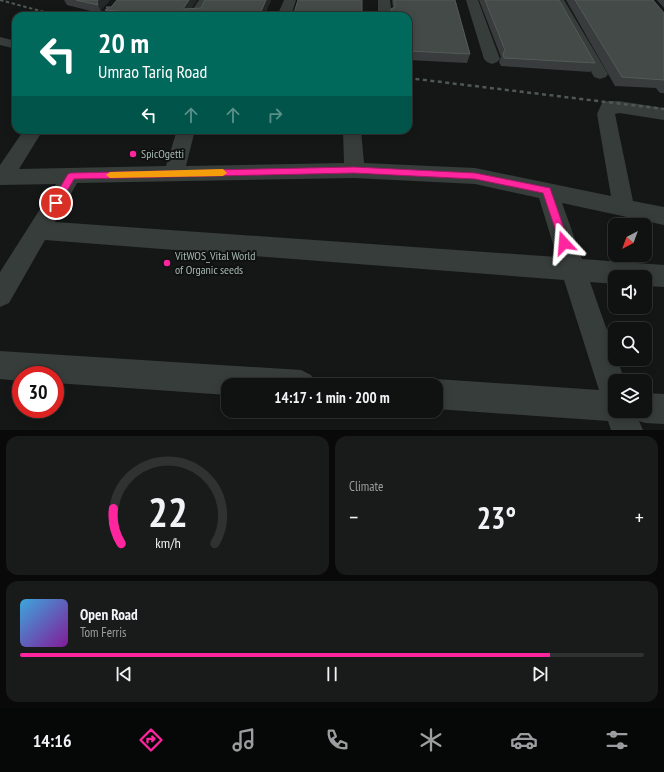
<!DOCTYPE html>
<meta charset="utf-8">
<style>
:root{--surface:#101111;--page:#191a1a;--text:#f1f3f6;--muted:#9c9d9f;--line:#303131;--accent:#ff259f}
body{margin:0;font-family:"PT Sans Narrow",sans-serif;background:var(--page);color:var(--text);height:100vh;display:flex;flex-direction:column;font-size:15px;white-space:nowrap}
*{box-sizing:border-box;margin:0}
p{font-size:13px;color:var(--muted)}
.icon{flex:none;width:22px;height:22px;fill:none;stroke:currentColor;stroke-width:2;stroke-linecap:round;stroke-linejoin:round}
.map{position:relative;height:430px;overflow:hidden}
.drawer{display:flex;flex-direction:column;gap:6px;padding:6px;background:#090909;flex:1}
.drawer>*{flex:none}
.banner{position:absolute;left:12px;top:12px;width:400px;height:122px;border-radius:12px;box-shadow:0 2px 10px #0003,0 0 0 1px var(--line);background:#00695c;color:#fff;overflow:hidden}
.needle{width:26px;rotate:221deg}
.fabs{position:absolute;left:608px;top:218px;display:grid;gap:8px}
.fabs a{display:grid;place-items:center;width:44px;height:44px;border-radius:8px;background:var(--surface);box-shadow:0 2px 10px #0003,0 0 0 1px var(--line);font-size:20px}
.speed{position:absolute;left:12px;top:366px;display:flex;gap:8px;font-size:20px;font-weight:700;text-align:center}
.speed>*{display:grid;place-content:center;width:52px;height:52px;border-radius:50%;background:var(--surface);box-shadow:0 2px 10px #0003,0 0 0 1px var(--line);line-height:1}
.speed .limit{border:6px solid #d22;background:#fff;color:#111}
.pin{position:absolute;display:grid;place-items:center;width:34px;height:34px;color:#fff;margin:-17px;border:2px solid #fff;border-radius:50%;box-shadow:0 1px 4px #0007}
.me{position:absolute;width:44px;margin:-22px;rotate:341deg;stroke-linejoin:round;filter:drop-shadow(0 0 3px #0008)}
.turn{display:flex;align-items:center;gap:14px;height:84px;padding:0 20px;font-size:18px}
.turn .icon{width:52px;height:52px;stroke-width:2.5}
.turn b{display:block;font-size:28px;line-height:34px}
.lanes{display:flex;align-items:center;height:38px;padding:0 20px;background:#0003;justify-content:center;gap:20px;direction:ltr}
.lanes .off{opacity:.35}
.big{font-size:30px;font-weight:700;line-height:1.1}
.drawer .tile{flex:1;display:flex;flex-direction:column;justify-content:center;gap:6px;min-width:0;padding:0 14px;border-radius:12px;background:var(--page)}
.drawer .dial{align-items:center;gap:0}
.dial svg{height:104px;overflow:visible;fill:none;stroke:var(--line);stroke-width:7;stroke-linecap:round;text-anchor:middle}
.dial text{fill:var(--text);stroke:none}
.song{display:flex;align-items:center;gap:12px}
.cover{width:48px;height:48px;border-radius:6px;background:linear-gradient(135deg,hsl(200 70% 55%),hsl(290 70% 35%))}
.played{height:4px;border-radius:2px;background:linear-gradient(90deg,var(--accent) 85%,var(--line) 85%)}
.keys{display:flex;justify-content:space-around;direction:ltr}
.heat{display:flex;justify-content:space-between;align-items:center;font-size:22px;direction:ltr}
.drawer .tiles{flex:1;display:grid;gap:6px;grid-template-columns:1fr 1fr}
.tile:last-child{grid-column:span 2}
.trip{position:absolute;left:221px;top:378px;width:222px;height:40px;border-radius:12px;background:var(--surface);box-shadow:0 2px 10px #0003,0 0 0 1px var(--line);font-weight:700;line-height:40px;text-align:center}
.menu{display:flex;height:64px;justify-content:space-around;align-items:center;background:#060707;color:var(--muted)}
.menu .icon{width:28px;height:28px}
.menu .current{color:var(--accent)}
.menu b{font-size:18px;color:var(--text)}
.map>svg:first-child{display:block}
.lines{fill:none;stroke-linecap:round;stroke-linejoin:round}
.minor{fill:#363d3a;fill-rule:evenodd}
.rail-far1{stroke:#4f5853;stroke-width:2;stroke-dasharray:3.5 2.5;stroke-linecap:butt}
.rail{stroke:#4f5853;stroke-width:2.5;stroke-dasharray:4 3.5;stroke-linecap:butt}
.wall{fill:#383c3c}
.shaded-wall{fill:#252828}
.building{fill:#444a48;stroke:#535b58}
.route{fill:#ff259f;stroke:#a61867}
.slow{fill:#f59e0b}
.poi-dot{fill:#ff259f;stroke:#101212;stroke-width:1.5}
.labels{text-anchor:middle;stroke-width:4;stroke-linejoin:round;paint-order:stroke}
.poi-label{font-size:12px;fill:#a6b8af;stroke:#101212;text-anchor:start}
</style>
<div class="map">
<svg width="664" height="430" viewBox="0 0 664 430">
<rect width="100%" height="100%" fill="#151717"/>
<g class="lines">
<g class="minor">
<polygon points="199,0 211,0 202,16 188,16"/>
<polygon points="284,0 296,0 291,16 277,16"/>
<polygon points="378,0 390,0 392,16 378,16"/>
<polygon points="466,0 478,0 500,59 497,62 492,64 487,62 484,59"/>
<polygon points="552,0 564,0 608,74 606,77 600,79 594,77"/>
<polygon points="0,37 16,41 16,49 0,45"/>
<path d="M608,101H619L664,108V120L619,113L615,114L633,201L664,207V225L562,203L582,259L664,265V287L645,286V277H615V284L590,282L615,353V359H617L625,381H615V411H645V393L664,394V424L645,423L639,421L643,430H611L608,421L436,409V385H425L436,379L599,390L564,280L45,240L9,303L0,307V272L56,184L0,185V165L24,130H43L19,169L166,166L177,130H195L186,166L344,163L343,130H361L364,163L475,168L611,196L597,114L602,103ZM354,178L475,184L539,198L557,257L55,222L77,183Z"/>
<polygon points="0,351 301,370 311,375 316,385 228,385 228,395 55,383 55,375 21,375 21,381 0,379"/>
</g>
<polyline class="rail-far1" points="0,0 59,16"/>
<polyline class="rail" points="408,78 664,109"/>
</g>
<g class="wall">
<polygon points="64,0 110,0 101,10 102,14 67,5"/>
<polygon points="117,0 197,0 191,9 201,8 271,0 264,16 108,16 105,10 107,9 106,7 111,7"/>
<polygon points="392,0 455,0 470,54 467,63 408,60 408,16 391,16 391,9 393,8"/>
<polygon points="479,0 559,0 595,63 590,72 501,66 499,62 501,57"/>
<polygon points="566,0 653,0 664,13 664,93 660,93 656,88 615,86"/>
<polygon points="657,0 664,0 664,8"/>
</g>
<g class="shaded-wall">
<polygon points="98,0 110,0 101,10 102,14 98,5 97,2"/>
<polygon points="189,0 197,0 187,15 187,16 184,7"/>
<polygon points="266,0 271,0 264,16 259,16"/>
</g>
<g class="building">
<polygon points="76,0 98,0 97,2 98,5"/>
<polygon points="117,0 189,0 184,7 184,9 201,8 205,0 266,0 259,16 182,16 105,10 108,8 106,7 111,7"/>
<polygon points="298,0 362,0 362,16 293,16"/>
<polygon points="394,0 455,0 470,54 408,51 408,16 392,16 391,9 395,7"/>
<polygon points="485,0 559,0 595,63 504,58 503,53 505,50"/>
<polygon points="575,0 653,0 664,13 664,80 622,77"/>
</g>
<polygon class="route" points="354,167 475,173 550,188 569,243 568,246 564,247 561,246 543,193 475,179 354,173 74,179 59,205 52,205 51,203 68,174 71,173"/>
<polygon class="slow" points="223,169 227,173 223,176 110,178 106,175 110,172"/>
<g class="poi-dot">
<circle cx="133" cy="154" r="4"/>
<circle cx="167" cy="263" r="4"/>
</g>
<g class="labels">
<g class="poi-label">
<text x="141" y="158">SpicOgetti</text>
<text x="175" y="260">VitWOS_Vital World<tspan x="175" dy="14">of Organic seeds</tspan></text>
</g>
</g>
</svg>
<div class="fabs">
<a><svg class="needle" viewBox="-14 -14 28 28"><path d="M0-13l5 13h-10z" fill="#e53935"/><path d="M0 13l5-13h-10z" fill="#9c9d9f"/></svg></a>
<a><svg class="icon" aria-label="sound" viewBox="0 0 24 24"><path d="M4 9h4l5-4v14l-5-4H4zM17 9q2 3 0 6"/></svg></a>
<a><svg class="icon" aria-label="search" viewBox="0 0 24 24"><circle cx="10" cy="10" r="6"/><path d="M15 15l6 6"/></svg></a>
<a><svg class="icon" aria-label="layers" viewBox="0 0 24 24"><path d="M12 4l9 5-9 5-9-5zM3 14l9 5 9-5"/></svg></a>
</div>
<div class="speed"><div class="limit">30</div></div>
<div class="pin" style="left:56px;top:203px;background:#d93025"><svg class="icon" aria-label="arrive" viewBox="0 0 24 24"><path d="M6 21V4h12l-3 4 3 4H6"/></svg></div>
<svg class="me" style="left:564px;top:243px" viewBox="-20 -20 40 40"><path d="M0-17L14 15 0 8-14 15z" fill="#ff259f" stroke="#fff" stroke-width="4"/></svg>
<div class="trip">14:17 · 1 min · 200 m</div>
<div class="banner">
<div class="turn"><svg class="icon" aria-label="left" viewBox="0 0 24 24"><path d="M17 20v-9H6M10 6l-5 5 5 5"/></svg><div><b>20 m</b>Umrao Tariq Road</div></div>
<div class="lanes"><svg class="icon" aria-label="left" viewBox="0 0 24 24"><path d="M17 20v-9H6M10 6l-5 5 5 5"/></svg><svg class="icon off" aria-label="ahead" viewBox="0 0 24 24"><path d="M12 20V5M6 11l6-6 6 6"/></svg><svg class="icon off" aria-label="ahead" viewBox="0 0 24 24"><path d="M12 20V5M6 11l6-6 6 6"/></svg><svg class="icon off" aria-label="right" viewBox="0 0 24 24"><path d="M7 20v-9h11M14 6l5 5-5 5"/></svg></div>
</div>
</div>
<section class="drawer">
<div class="tiles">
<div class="tile dial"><svg viewBox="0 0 100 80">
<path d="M14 69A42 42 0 1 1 86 69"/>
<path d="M14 69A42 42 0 0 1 8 42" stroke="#ff259f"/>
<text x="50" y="56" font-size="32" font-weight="700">22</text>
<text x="50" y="72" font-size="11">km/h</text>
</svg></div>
<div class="tile"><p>Climate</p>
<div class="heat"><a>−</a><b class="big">23°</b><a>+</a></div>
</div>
<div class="tile">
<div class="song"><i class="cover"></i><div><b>Open Road</b><p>Tom Ferris</p></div></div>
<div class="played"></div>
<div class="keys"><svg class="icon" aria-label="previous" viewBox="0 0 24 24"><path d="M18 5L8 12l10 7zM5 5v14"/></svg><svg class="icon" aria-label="pause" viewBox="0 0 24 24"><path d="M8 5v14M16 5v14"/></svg><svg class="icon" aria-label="next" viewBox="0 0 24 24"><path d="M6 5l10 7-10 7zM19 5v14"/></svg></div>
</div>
</div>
</section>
<nav class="menu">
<b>14:16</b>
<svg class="icon current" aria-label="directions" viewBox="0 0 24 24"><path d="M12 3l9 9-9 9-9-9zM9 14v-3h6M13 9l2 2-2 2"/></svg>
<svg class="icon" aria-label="music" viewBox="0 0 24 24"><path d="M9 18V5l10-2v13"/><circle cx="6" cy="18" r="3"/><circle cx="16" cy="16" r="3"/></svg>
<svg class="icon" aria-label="phone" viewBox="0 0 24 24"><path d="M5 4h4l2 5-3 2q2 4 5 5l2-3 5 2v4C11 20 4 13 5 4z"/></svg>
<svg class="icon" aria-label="climate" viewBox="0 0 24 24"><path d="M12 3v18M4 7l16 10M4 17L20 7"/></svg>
<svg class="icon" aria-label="car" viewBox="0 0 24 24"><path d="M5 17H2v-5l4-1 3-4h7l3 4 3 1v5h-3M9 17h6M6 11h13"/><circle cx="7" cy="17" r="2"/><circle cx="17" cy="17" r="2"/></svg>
<svg class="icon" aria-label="filters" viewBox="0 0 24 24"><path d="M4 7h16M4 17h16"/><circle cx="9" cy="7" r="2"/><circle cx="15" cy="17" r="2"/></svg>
</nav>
